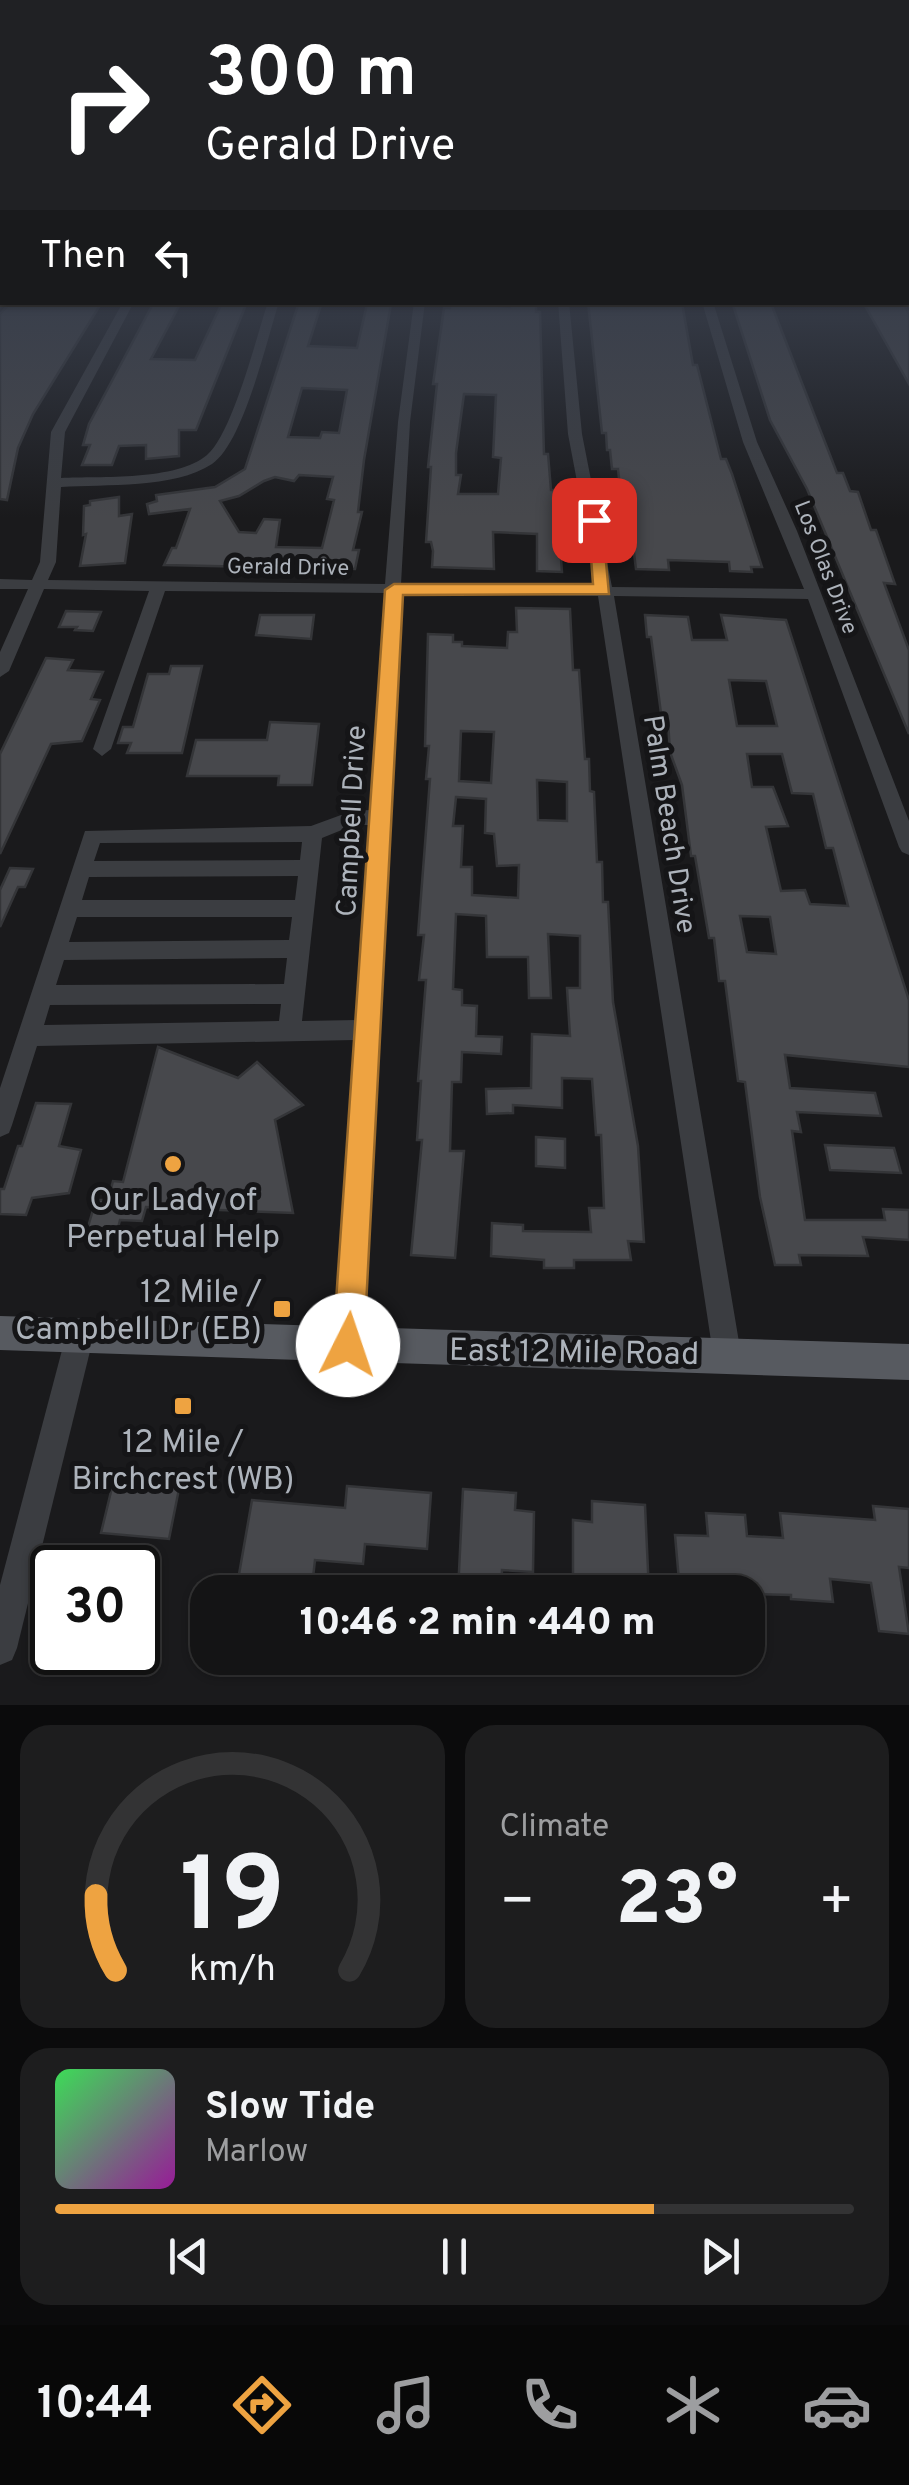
<!DOCTYPE html>
<meta charset="utf-8">
<style>
:root{--surface:#141415;--page:#1d1d1e;--text:#f1f3f6;--muted:#9d9ea0;--line:#333334;--accent:#eea341}
body{margin:0;font-family:Overpass,sans-serif;background:var(--page);color:var(--text);height:100vh;display:flex;flex-direction:column;font-size:38px;white-space:nowrap}
*{box-sizing:border-box;margin:0}
p{font-size:32px;color:var(--muted)}
.icon{flex:none;width:55px;height:55px;fill:none;stroke:currentColor;stroke-width:2;stroke-linecap:round;stroke-linejoin:round}
.map{position:relative;height:1705px;overflow:hidden}
.sheet{display:flex;flex-direction:column;gap:20px;padding:20px;background:#0b0b0c;flex:1}
.sheet>*{flex:none}
.banner{position:absolute;left:0px;top:0px;width:910px;height:305px;box-shadow:0 2px 8px #0004,0 0 0 2px var(--line);background:#202124;color:#fff;overflow:hidden}
.speed{position:absolute;left:30px;top:1545px;display:flex;gap:20px;font-size:50px;font-weight:700;text-align:center}
.speed>*{display:grid;place-content:center;width:130px;height:130px;border-radius:50%;background:var(--surface);box-shadow:0 2px 8px #0004,0 0 0 2px var(--line);line-height:1}
.speed .limit{border:5px solid #111;border-radius:15px;background:#fff;color:#111}
.pin{position:absolute;display:grid;place-items:center;width:85px;height:85px;color:#fff;margin:-42px;border-radius:20px;box-shadow:0 5px 15px #0006}
.me{position:absolute;width:110px;margin:-55px;rotate:4deg;stroke-linejoin:round;filter:drop-shadow(0 0 8px #0008)}
.turn{display:flex;align-items:center;gap:35px;height:210px;padding:0 40px;font-size:45px}
.turn .icon{width:130px;height:130px;stroke-width:2.5}
.turn b{display:block;font-size:70px;line-height:85px}
.then{display:flex;align-items:center;height:95px;padding:0 40px;background:#0003;gap:20px;font-size:38px}
.big{font-size:75px;font-weight:800;line-height:1.1}
.sheet .tile{flex:1;display:flex;flex-direction:column;justify-content:center;gap:15px;min-width:0;padding:0 35px;border-radius:30px;background:var(--page)}
.sheet .dial{align-items:center;gap:0}
.dial svg{height:260px;overflow:visible;fill:none;stroke:var(--line);stroke-width:7;stroke-linecap:round;text-anchor:middle}
.dial text{fill:var(--text);stroke:none}
.song{display:flex;align-items:center;gap:30px}
.cover{width:120px;height:120px;border-radius:15px;background:linear-gradient(135deg,hsl(130 70% 55%),hsl(300 70% 35%))}
.played{height:10px;border-radius:5px;background:linear-gradient(90deg,var(--accent) 75%,var(--line) 75%)}
.keys{display:flex;justify-content:space-around;direction:ltr}
.heat{display:flex;justify-content:space-between;align-items:center;font-size:55px;direction:ltr}
.sheet .tiles{flex:1;display:grid;gap:20px;grid-template-columns:1fr 1fr}
.tile:last-child{grid-column:span 2}
.trip{position:absolute;left:190px;top:1575px;width:575px;height:100px;border-radius:30px;background:var(--surface);box-shadow:0 2px 8px #0004,0 0 0 2px var(--line);font-weight:800;line-height:100px;text-align:center}
.tab-bar{display:flex;height:160px;justify-content:space-around;align-items:center;background:#080808;color:var(--muted)}
.tab-bar .icon{width:70px;height:70px}
.tab-bar .current{color:var(--accent)}
.tab-bar b{font-size:45px;color:var(--text)}
.map>svg:first-child{display:block}
.building{fill:#47484c;stroke:#343538;stroke-width:2.5;fill-rule:evenodd}
.lines{fill:none;stroke-linecap:round;stroke-linejoin:round}
.minor{fill:#3b3d41;fill-rule:evenodd}
.major{fill:#575a60;fill-rule:evenodd}
.route{fill:#eea341;stroke:#9b6a2a;stroke-width:2.5}
.poi-dot{fill:#eea341;stroke:#151517;stroke-width:4}
.labels{text-anchor:middle;stroke-width:10;stroke-linejoin:round;paint-order:stroke}
.far-street-label{font-size:22px;fill:#adb3bb;stroke:#151517}
.street-label{font-size:28px;fill:#adb3bb;stroke:#151517}
.near-poi-label{font-size:32px;fill:#adb3bb;stroke:#151517}
.near-street-label{font-size:32px;fill:#adb3bb;stroke:#151517}
</style>
<div class="map">
<svg width="909" height="1705" viewBox="0 0 909 1705">
<rect width="100%" height="100%" fill="#1a1a1c"/>
<g class="building">
<polygon points="11,302 102,302 33,414 18,448 7,500 0,499 0,314"/>
<polygon points="154,302 180,304 151,359 195,360 222,303 247,302 196,430 179,430 179,456 146,459 146,445 119,446 112,465 82,465 90,445 83,445 89,424"/>
<path d="M299,302H322L308,346L357,348L367,304H391L364,460L358,512H362L353,550H359L355,569L164,565L172,548H176L190,509L149,514L147,504L157,501L156,495L215,487L245,469ZM302,388L347,390L339,433L322,432L320,438L288,437ZM299,475L333,477L327,499L334,500L322,548L276,547L280,520L264,519L256,533L239,532L220,501L239,496L264,481L275,477L294,481Z"/>
<path d="M451,302L510,307V303L536,302V312H540L544,454H548L551,490H556L562,572L537,571V534L493,532L494,569L432,567L433,551L431,542H426L431,467H428L437,384H433L444,308H450ZM464,394L496,395L493,457L501,458L498,494H458L461,475H456V453Z"/>
<polygon points="588,302 682,303 693,365 697,365 721,459 726,459 732,474 762,567 751,567 752,572 730,571 729,562 668,560 669,570 636,569 628,506 622,506 618,469 612,469 610,450 607,450 606,433 602,433"/>
<polygon points="732,302 772,306 837,473 843,473 850,491 858,492 871,530 876,530 895,584 884,583 909,650 909,734 807,489 770,420"/>
<polygon points="863,302 903,302 909,314 909,384"/>
<polygon points="119,497 119,516 132,514 125,563 80,566 86,534 83,535 84,506 90,505 90,501"/>
<path d="M516,608L570,609L573,670H579L585,759H589L590,791L594,792L597,862H602L603,902H608L613,1002L638,1146L644,1242L628,1241L631,1260H574V1268H544V1260L491,1256L492,1223L523,1225V1231L591,1232L589,1208H604L601,1135H596L592,1079L562,1078V1108L513,1105V1113L487,1114L486,1089L531,1088L532,1034L570,1036L567,988H580V936L548,934L551,998H529L528,957H487L486,916L456,914L453,989L462,990V1005L477,1006L476,1036L502,1037L501,1054L462,1052L461,1082H452L450,1151H464L455,1258L411,1255L422,1140H417L421,1081H418L426,980H419L424,935H418L430,779H426L429,746H425L428,634L453,635V642H462V646L507,648L508,632H517ZM461,731L494,732L491,783L459,781ZM537,780L567,782V821L538,820ZM456,797L486,799L485,833L494,834L497,866L519,865L518,898L472,895V867H461L463,826H453Z"/>
<polygon points="66,611 101,612 93,631 75,630 77,627 59,627"/>
<polygon points="260,615 314,615 311,639 256,635"/>
<path d="M645,615L688,617L692,640H727L721,615L786,620L909,1000V1067L785,1055L790,1088L875,1093L881,1116L797,1112L801,1132L792,1131L805,1220H885L883,1209L909,1210V1240L863,1237L868,1256L799,1255L801,1265H775L760,1197L745,1082L738,1081L725,981H719L714,938H709L695,856H691L682,785L670,752L668,721H662L651,637H647ZM729,680L766,681L777,726H737ZM747,754H782L792,793L813,794L826,848H833L848,906L810,904L805,890L781,891L766,827L788,826L773,787H752ZM740,916L770,917L776,954L747,952Z"/>
<polygon points="46,658 73,660 68,670 103,672 91,699 100,700 82,741 51,744 0,854 0,754"/>
<polygon points="171,666 202,666 182,753 127,753 131,743 118,743 123,727 133,727 148,674 169,674"/>
<polygon points="270,722 319,724 312,785 278,785 279,776 187,776 196,740 267,740"/>
<polygon points="10,868 33,869 25,887 18,887 0,927 0,890"/>
<polygon points="158,1047 238,1078 257,1062 303,1105 275,1120 293,1213 146,1207 142,1221 120,1220 117,1232 87,1230 96,1200 108,1200 113,1181 123,1182"/>
<polygon points="36,1103 71,1104 59,1146 81,1150 69,1193 32,1198 26,1215 0,1214 0,1189 4,1189 18,1146 22,1146"/>
<polygon points="536,1137 565,1139 565,1168 536,1166"/>
<polygon points="825,1145 894,1148 901,1173 830,1170"/>
<polygon points="114,1479 180,1484 169,1539 101,1533"/>
<polygon points="347,1486 431,1493 427,1549 365,1544 363,1564 315,1560 312,1587 238,1580 252,1500 345,1508"/>
<polygon points="463,1489 516,1493 515,1510 534,1512 533,1572 502,1570 501,1592 458,1592"/>
<polygon points="592,1501 645,1505 649,1592 610,1592 610,1581 573,1577 573,1520 592,1522"/>
<polygon points="873,1506 909,1509 909,1568 899,1567 909,1634 879,1631 871,1583 830,1579 833,1602 791,1599 791,1595 680,1592 675,1535 708,1536 706,1513 745,1515 747,1536 783,1538 780,1513 875,1520"/>
<polygon points="138,1612 159,1614 153,1647 138,1646"/>
<polygon points="61,1652 132,1652 129,1670 61,1664"/>
</g>
<g class="lines">
<g class="minor">
<path d="M123,302H134L65,432L61,478C100,476 177,481 207,455C233,432 256,338 268,302H279C267,340 243,444 212,464C174,489 105,484 61,487L56,562L48,580L385,584L398,422L414,302H425L410,422L401,584L597,587L568,434L558,302H569L582,434L612,587L804,589L743,442L702,302H713L757,442L797,531L909,821V855L902,852L899,847L808,599L614,596L741,1354L737,1364L727,1368L717,1364L713,1354L598,596L401,594L363,1345L359,1355L349,1359L339,1355L335,1345L355,1040L37,1046L12,1125L9,1133L0,1137V1088L85,831L311,826L352,811L370,810L385,593L165,591L111,749L102,756L93,749L149,591L44,589L9,671L0,677V652L28,589H0V579L32,580L40,562L51,432ZM354,825H370L357,1020L302,1021L322,838ZM302,842L300,860L94,861L100,843ZM298,876L295,900H82L89,877ZM77,917H292L289,940L69,942ZM287,958L284,984L56,985L64,960ZM281,1004L279,1021L44,1025L50,1005Z"/>
<polygon points="80,1321 90,1325 94,1335 17,1648 12,1660 0,1665 0,1585 66,1335 70,1325"/>
</g>
<polygon class="major" points="0,1316 909,1344 909,1380 0,1350"/>
</g>
<linearGradient id="sky" x2="0" y2="1"><stop stop-color="#0e0e0f"/><stop offset="0.54" stop-color="#383e4b"/><stop offset="1" stop-color="#383e4b" stop-opacity="0"/></linearGradient>
<rect width="909" height="518" fill="url(#sky)"/>
<polygon class="route" points="588,517 602,520 609,594 403,595 364,1345 360,1356 348,1361 337,1356 333,1345 385,590 394,584 593,584"/>
<g class="poi-dot">
<circle cx="173" cy="1164" r="10"/>
<rect x="272" y="1299" width="20" height="20" rx="5"/>
<rect x="173" y="1396" width="20" height="20" rx="5"/>
</g>
<g class="labels">
<g class="far-street-label">
<text transform="translate(288 566) rotate(1)" y="8">Gerald Drive</text>
<text transform="translate(827 567) rotate(69)" y="8">Los Olas Drive</text>
</g>
<g class="street-label">
<text transform="translate(350 821) rotate(-87)" y="10">Campbell Drive</text>
<text transform="translate(671 824) rotate(81)" y="10">Palm Beach Drive</text>
</g>
<g class="near-poi-label">
<text x="173" y="1210">Our Lady of<tspan x="173" dy="37">Perpetual Help</tspan></text>
<text x="262" y="1302" text-anchor="end">12 Mile /<tspan x="262" dy="37">Campbell Dr (EB)</tspan></text>
<text x="183" y="1452">12 Mile /<tspan x="183" dy="37">Birchcrest (WB)</tspan></text>
</g>
<g class="near-street-label">
<text transform="translate(574 1351) rotate(1)" y="11">East 12 Mile Road</text>
</g>
</g>
</svg>
<div class="speed"><div class="limit">30</div></div>
<div class="pin" style="left:594px;top:520px;background:#d93025"><svg class="icon" aria-label="arrive" viewBox="0 0 24 24"><path d="M6 21V4h12l-3 4 3 4H6"/></svg></div>
<svg class="me" style="left:348px;top:1345px" viewBox="-20 -20 40 40"><circle r="19" fill="#fff"/><path d="M0-13L10 11 0 6-10 11z" fill="#eea341"/></svg>
<div class="trip">10:46 · 2 min · 440 m</div>
<div class="banner">
<div class="turn"><svg class="icon" aria-label="right" viewBox="0 0 24 24"><path d="M7 20v-9h11M14 6l5 5-5 5"/></svg><div><b>300 m</b>Gerald Drive</div></div>
<div class="then">Then<svg class="icon" aria-label="left" viewBox="0 0 24 24"><path d="M17 20v-9H6M10 6l-5 5 5 5"/></svg></div>
</div>
</div>
<section class="sheet">
<div class="tiles">
<div class="tile dial"><svg viewBox="0 0 100 80">
<path d="M14 69A42 42 0 1 1 86 69"/>
<path d="M14 69A42 42 0 0 1 8 46" stroke="#eea341"/>
<text x="50" y="56" font-size="32" font-weight="700">19</text>
<text x="50" y="72" font-size="11">km/h</text>
</svg></div>
<div class="tile"><p>Climate</p>
<div class="heat"><a>−</a><b class="big">23°</b><a>+</a></div>
</div>
<div class="tile">
<div class="song"><i class="cover"></i><div><b>Slow Tide</b><p>Marlow</p></div></div>
<div class="played"></div>
<div class="keys"><svg class="icon" aria-label="previous" viewBox="0 0 24 24"><path d="M18 5L8 12l10 7zM5 5v14"/></svg><svg class="icon" aria-label="pause" viewBox="0 0 24 24"><path d="M8 5v14M16 5v14"/></svg><svg class="icon" aria-label="next" viewBox="0 0 24 24"><path d="M6 5l10 7-10 7zM19 5v14"/></svg></div>
</div>
</div>
</section>
<nav class="tab-bar">
<b>10:44</b>
<svg class="icon current" aria-label="directions" viewBox="0 0 24 24"><path d="M12 3l9 9-9 9-9-9zM9 14v-3h6M13 9l2 2-2 2"/></svg>
<svg class="icon" aria-label="music" viewBox="0 0 24 24"><path d="M9 18V5l10-2v13"/><circle cx="6" cy="18" r="3"/><circle cx="16" cy="16" r="3"/></svg>
<svg class="icon" aria-label="phone" viewBox="0 0 24 24"><path d="M5 4h4l2 5-3 2q2 4 5 5l2-3 5 2v4C11 20 4 13 5 4z"/></svg>
<svg class="icon" aria-label="climate" viewBox="0 0 24 24"><path d="M12 3v18M4 7l16 10M4 17L20 7"/></svg>
<svg class="icon" aria-label="car" viewBox="0 0 24 24"><path d="M5 17H2v-5l4-1 3-4h7l3 4 3 1v5h-3M9 17h6M6 11h13"/><circle cx="7" cy="17" r="2"/><circle cx="17" cy="17" r="2"/></svg>
</nav>
